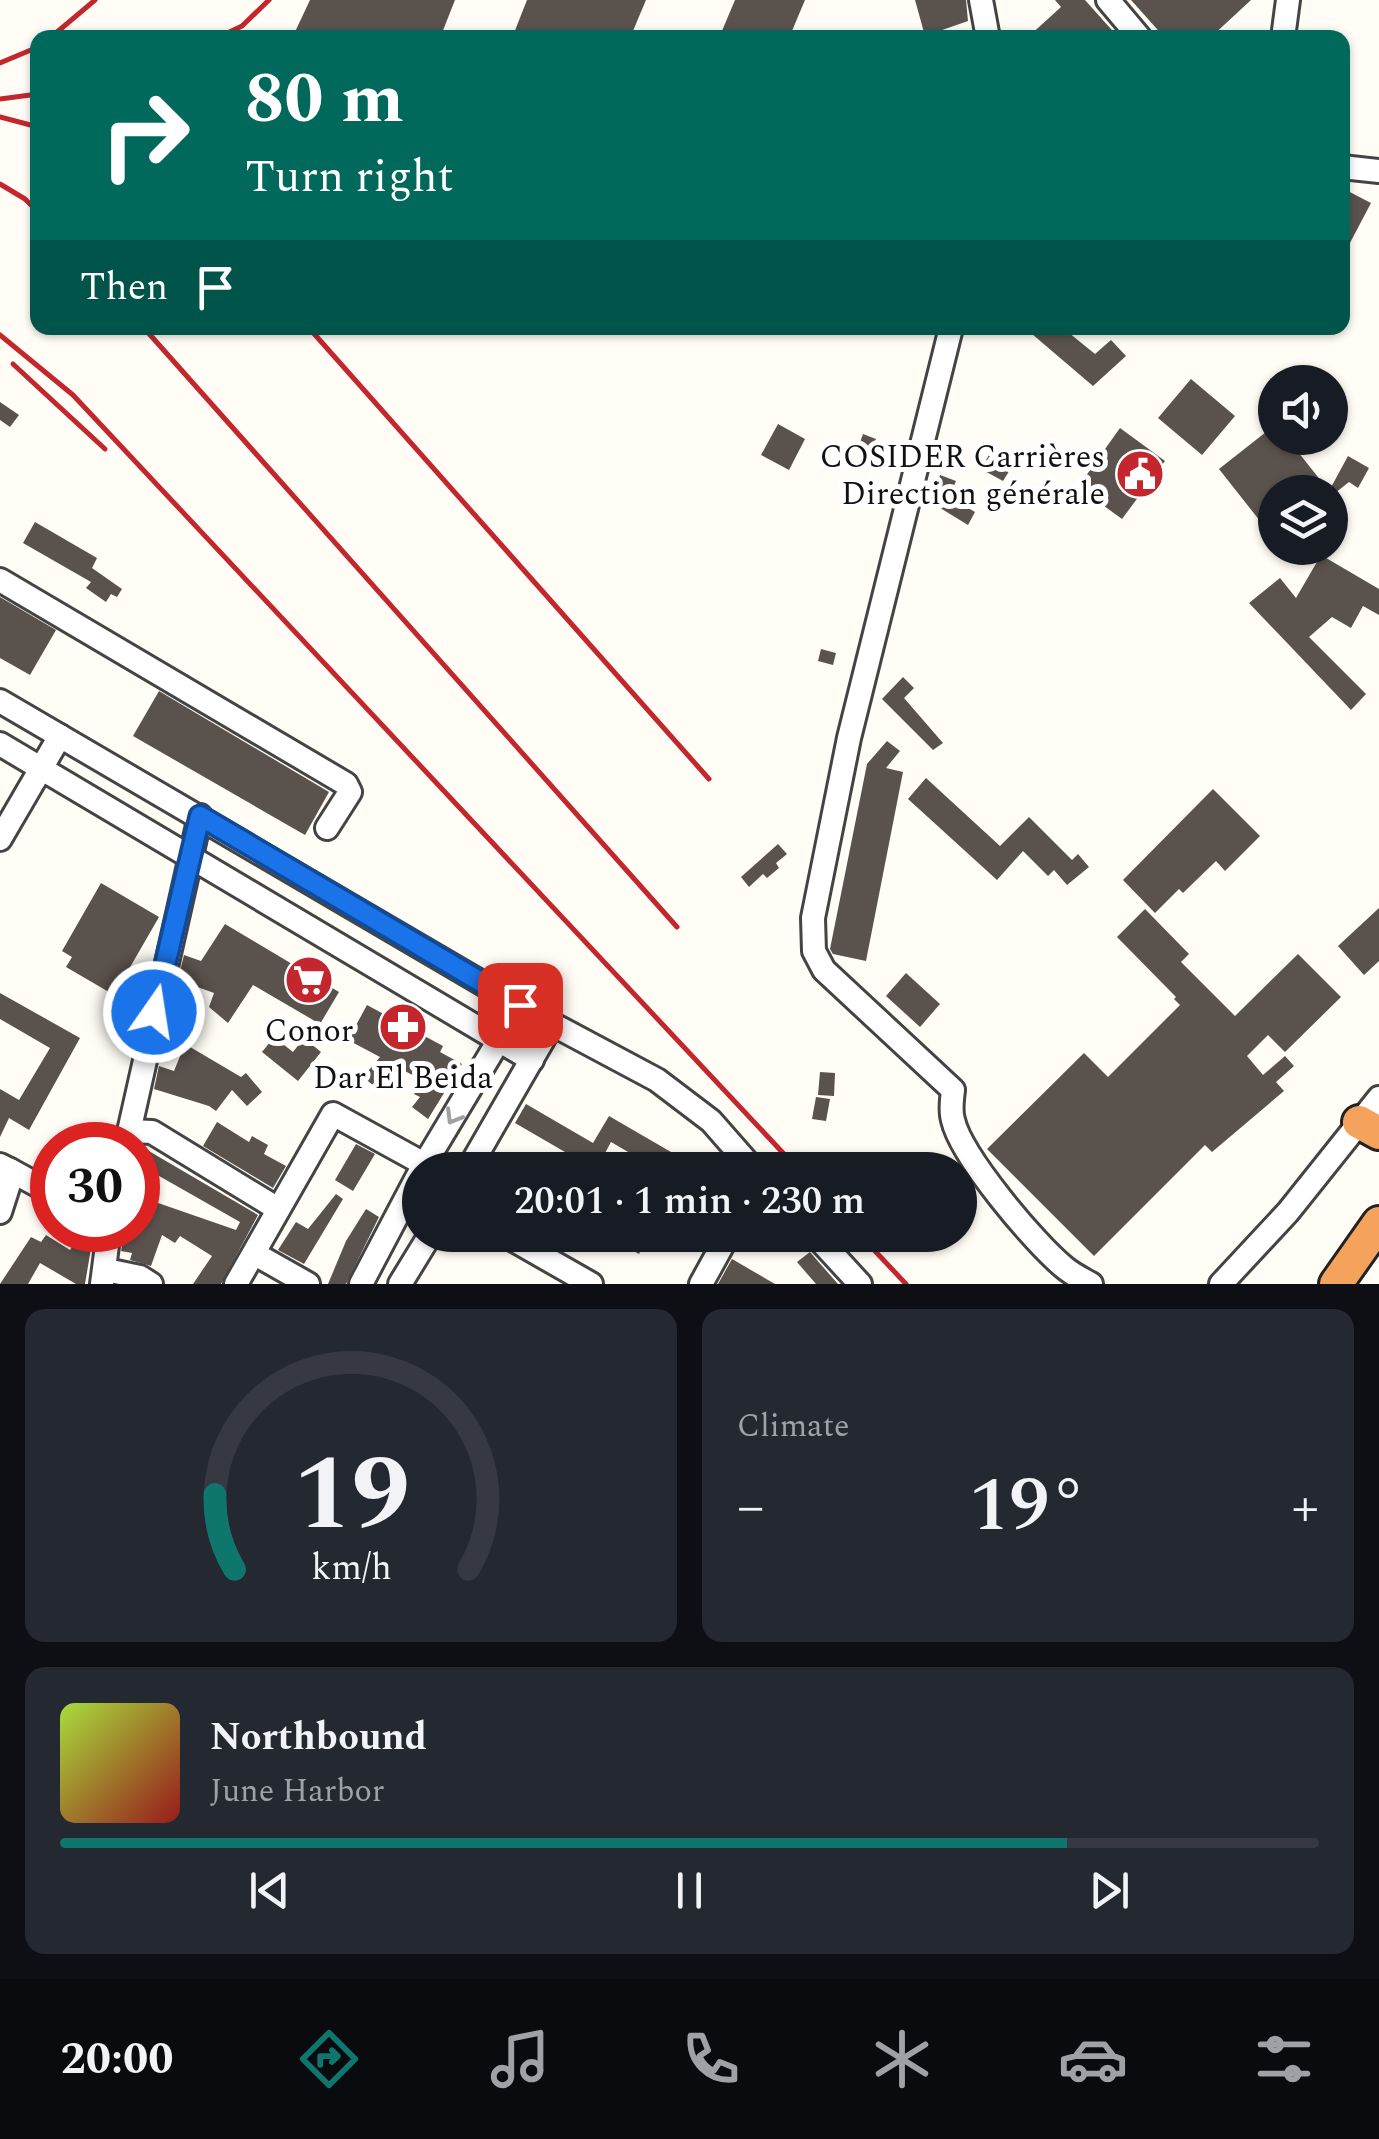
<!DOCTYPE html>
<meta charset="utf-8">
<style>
:root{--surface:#171b24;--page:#242831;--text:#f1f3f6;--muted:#9ea1a6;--line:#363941;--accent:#0f766e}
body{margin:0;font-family:Spectral,serif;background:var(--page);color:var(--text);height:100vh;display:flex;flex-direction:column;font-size:38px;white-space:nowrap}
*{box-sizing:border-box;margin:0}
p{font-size:32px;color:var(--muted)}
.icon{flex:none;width:55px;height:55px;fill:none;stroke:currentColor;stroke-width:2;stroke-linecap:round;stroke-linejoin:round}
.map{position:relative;height:1284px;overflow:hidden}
.sheet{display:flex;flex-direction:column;gap:25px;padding:25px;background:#0d0f14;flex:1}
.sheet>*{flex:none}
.guide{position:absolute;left:30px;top:30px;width:1320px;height:305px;border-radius:20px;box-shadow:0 2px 8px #0004;background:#00695c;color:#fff;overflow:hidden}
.buttons{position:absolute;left:1258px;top:365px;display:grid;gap:20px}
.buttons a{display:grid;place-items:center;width:90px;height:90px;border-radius:50%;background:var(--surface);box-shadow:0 2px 8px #0004;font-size:50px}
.speed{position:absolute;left:30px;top:1122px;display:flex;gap:20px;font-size:50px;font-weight:700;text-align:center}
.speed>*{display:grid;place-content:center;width:130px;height:130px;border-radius:50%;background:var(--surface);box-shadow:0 2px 8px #0004;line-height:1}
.speed .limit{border:15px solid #d22;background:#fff;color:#111}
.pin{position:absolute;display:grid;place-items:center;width:85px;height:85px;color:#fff;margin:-42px;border-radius:20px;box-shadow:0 5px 15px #0006}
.me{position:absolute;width:110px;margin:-55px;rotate:13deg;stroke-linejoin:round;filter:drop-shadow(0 0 8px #0008)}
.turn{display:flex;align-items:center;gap:35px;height:210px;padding:0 50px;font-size:45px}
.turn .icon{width:130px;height:130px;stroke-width:2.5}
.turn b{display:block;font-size:70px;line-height:85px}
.then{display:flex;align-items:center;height:95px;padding:0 50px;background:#0003;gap:20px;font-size:38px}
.big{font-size:75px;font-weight:600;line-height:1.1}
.sheet .card{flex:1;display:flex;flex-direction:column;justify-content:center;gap:15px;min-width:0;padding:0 35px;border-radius:20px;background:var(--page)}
.sheet .dial{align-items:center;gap:0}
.dial svg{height:260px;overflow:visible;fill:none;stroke:var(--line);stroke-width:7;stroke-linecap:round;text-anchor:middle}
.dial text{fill:var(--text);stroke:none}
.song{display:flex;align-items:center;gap:30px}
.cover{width:120px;height:120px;border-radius:15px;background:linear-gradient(135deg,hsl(80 70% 55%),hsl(0 70% 35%))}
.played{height:10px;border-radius:5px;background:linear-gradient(90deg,var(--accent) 80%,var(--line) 80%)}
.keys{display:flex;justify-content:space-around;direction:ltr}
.heat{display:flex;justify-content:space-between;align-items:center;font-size:55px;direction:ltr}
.sheet .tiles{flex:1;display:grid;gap:25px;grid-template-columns:1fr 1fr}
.card:last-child{grid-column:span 2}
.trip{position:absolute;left:402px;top:1152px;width:575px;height:100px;border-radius:50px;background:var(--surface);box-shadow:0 2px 8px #0004;font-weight:600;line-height:100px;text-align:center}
.dock{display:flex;height:160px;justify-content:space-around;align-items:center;background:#090b0e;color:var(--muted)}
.dock .icon{width:70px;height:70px}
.dock .current{color:var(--accent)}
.dock b{font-size:45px;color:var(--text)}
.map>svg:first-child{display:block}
.building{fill:#5a524d}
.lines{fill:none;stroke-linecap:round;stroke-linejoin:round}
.minor-casing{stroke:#444;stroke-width:28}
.highway-casing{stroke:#222;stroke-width:38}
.minor{stroke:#fff;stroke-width:22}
.highway{stroke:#f5a25d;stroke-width:32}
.rail{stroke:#c4262e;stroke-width:5}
.oneway{stroke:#a0a0a0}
.route-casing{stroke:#114b97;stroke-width:25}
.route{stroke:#1a73e8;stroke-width:18}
.labels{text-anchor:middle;stroke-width:10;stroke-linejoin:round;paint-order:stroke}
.poi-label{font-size:32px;fill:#111;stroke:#fff}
</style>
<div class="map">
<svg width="1379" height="1284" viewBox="0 0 1379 1284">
<rect width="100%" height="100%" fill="#fffdf5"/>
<g class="building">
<polygon points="310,0 455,0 440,38 302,38 294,34"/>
<polygon points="527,0 646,0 630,38 512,38"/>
<polygon points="735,0 805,0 789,38 719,38"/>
<polygon points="915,0 966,0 968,21 925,36"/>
<polygon points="1055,0 1085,0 1119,38 1027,38 1061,7"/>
<polygon points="1131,0 1251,0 1210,38 1165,38"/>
<polygon points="1342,188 1371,203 1342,258"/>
<polygon points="1025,328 1063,328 1095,354 1111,340 1126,356 1093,386"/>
<polygon points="1191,379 1235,416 1202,455 1158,418"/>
<polygon points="0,402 19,415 10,427 0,420"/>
<polygon points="778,424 805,439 789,470 761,455"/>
<polygon points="1275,425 1275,438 1287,438 1329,491 1348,456 1369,468 1358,488 1349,482 1330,497 1330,492 1275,492 1275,540 1219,469"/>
<polygon points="1120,428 1165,461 1122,519 1078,487"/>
<polygon points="863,434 876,439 872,452 858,448"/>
<polygon points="989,455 1011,468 1003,481 981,469"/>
<polygon points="940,475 956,481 949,497 975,512 968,525 932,503"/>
<polygon points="35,522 97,558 92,568 122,589 117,597 111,594 106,602 86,588 91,582 23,543"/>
<polygon points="1321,555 1379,589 1379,615 1363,606 1351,628 1332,617 1309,637 1366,694 1351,710 1249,603 1280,578 1296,598"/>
<polygon points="0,597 56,630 30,675 0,658"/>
<polygon points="821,649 836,653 833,665 818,661"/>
<polygon points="903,677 914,688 904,698 943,743 933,750 882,699"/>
<polygon points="159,691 329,792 305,835 133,736"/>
<polygon points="887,741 900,751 886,768 903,772 866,961 833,954 830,949 867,764"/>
<polygon points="926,778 1000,846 1029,817 1072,860 1078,854 1089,867 1067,885 1054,870 1048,876 1023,851 997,880 908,799"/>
<polygon points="1213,789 1260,836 1225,871 1216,861 1183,893 1179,889 1155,913 1123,880"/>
<polygon points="778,844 787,854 776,863 779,868 767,878 763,874 749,887 741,877"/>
<polygon points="101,883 159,917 114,995 66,967 72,957 62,951"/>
<polygon points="1379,908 1379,961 1364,975 1338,946"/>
<polygon points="1145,909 1189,954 1181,962 1235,1016 1298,954 1341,997 1285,1052 1268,1035 1247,1056 1263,1075 1285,1056 1294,1066 1276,1082 1284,1091 1212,1152 1205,1145 1094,1256 987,1149 1084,1053 1108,1077 1180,1005 1174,999 1176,997 1117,937"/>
<polygon points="225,924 339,992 320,1024 253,985 228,1023 209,1007 214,993 178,980 184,955 201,961"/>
<polygon points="906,973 940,1004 920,1027 886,996"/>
<polygon points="0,993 80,1038 29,1130 9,1118 0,1137 0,1089 19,1100 50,1048 0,1019"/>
<polygon points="367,1005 443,1046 440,1052 462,1064 428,1119 412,1107 420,1097 414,1094 424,1081 399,1068 380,1091 363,1077 380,1057 348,1040"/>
<polygon points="274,1037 293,1052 304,1038 321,1052 298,1081 262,1052"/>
<polygon points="185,1044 241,1077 246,1073 262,1092 247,1106 232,1090 216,1111 209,1106 154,1089 159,1066 174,1071"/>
<polygon points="820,1072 835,1073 834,1096 818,1095"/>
<polygon points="816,1097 830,1099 826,1121 812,1119"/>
<polygon points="526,1104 593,1143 609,1116 702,1170 659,1170 611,1142 596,1170 515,1123"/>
<polygon points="217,1122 249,1142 252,1136 268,1145 264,1154 286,1166 273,1188 203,1146"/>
<polygon points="356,1144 375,1154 353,1191 335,1180"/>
<polygon points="142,1147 258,1215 221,1284 193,1284 212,1256 180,1236 175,1243 162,1235 151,1266 130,1260 132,1253 121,1251 125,1230 138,1230 138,1196 236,1230 240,1222 138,1164"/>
<polygon points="336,1194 343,1199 304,1264 278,1250 296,1222 308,1229"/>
<polygon points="366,1209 379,1217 346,1284 328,1284 346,1241"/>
<polygon points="82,1230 94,1230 85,1284 76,1284 40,1263 28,1284 0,1284 31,1237 41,1242 46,1235 70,1250"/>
<polygon points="606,1235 650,1235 639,1254"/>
<polygon points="810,1252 816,1259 838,1284 816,1284 797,1262"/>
<polygon points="732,1259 775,1284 718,1284"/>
</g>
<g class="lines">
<g class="minor-casing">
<g id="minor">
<polyline points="981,0 988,38"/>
<polyline points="1108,0 1140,38"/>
<polyline points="1283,38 1288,0"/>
<polyline points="1342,167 1379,171"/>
<path d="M951,328L849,738L813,918L814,951L824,970L953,1090C952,1100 950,1110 953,1120C961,1156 1035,1244 1065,1268C1072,1274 1082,1279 1091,1284"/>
<polyline points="0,580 346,784 350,792 327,828"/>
<polyline points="0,701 552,1024 657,1080 711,1121 754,1170"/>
<polyline points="0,744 532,1060"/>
<polyline points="0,839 60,736"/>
<polyline points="129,1131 152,1132 278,1209"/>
<polyline points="126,1145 200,816"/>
<polyline points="0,1165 10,1170 8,1187 0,1212"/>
<polyline points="10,1170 52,1193"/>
<polyline points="421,1170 520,1005"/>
<polyline points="468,1170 552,1024"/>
<polyline points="505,1235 591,1284"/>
<polyline points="815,1235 860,1284"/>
<polyline points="255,1254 308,1284"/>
<polyline points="106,1270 140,1277 151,1284"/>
<polyline points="102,1284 109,1230"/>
<polyline points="236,1284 333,1114 424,1164"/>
<polyline points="361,1284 420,1172"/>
<polyline points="400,1284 430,1235"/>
<polyline points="701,1284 728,1235"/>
<polyline points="1221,1284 1288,1212 1379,1098"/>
</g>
</g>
<g class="highway-casing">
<g id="highway">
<polyline points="1359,1122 1379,1133"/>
<polyline points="1336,1284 1379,1223"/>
</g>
</g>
<use href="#minor" class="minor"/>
<use href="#highway" class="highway"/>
<g class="rail">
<polyline points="50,38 95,0"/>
<polyline points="217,38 242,26 269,0"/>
<polyline points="0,63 38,47"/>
<polyline points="0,99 38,94"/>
<polyline points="0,117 38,127"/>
<polyline points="0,184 25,199 38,212"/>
<polyline points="144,328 677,927"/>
<polyline points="309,328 709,779"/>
<polyline points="0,335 73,395 799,1170"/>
<polyline points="13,364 105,449"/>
<polyline points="860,1235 906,1284"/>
</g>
</g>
<defs><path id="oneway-chevron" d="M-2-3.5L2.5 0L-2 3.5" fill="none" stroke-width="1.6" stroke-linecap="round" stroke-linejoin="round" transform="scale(2.5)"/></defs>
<use class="oneway" href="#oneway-chevron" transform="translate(453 1117) rotate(121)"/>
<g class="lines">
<g class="route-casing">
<polyline id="route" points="154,1012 200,816 520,1005"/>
</g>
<use href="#route" class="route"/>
</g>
<defs>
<g id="civic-disc" transform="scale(2.5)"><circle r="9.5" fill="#c4262e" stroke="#fff"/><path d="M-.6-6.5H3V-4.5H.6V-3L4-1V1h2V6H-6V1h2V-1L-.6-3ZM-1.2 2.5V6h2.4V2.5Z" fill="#fff"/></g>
<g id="supermarket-disc" transform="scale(2.5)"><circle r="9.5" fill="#c4262e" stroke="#fff"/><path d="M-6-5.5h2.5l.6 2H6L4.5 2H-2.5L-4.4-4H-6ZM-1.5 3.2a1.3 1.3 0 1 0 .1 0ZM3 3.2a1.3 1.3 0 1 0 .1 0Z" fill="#fff"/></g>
<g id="pharmacy-disc" transform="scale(2.5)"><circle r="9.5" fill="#c4262e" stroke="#fff"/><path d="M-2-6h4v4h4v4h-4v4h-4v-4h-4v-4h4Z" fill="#fff"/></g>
</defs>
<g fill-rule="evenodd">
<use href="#civic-disc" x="1140" y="474"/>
<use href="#supermarket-disc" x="309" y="980"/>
<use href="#pharmacy-disc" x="403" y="1027"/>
</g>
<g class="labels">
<g class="poi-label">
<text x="1105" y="467" text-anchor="end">COSIDER Carrières<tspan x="1105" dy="37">Direction générale</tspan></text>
<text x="309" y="1041">Conor</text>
<text x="403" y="1088">Dar El Beida</text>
</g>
</g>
</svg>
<div class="buttons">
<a><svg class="icon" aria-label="sound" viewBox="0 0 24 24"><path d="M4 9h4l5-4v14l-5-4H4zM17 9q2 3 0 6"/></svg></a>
<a><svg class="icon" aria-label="layers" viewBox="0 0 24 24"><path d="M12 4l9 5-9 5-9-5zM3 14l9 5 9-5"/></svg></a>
</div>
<div class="speed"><div class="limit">30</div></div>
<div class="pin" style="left:520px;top:1005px;background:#d93025"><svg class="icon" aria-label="arrive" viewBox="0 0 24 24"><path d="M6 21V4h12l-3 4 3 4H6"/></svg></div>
<svg class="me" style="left:154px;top:1012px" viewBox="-20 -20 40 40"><circle r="17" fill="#1a73e8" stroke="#fff" stroke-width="3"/><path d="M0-11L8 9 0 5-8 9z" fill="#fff"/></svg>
<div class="trip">20:01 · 1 min · 230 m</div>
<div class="guide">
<div class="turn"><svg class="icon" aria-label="right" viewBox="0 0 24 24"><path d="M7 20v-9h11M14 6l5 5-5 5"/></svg><div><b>80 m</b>Turn right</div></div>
<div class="then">Then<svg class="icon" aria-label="arrive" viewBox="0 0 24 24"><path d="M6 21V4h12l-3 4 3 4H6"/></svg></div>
</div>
</div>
<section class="sheet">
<div class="tiles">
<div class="card dial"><svg viewBox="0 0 100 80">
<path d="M14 69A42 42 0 1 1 86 69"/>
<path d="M14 69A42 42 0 0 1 8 46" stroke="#0f766e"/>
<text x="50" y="56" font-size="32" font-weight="700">19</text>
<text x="50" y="72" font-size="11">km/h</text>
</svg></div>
<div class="card"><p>Climate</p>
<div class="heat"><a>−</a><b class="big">19°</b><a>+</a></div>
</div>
<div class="card">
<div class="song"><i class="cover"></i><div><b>Northbound</b><p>June Harbor</p></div></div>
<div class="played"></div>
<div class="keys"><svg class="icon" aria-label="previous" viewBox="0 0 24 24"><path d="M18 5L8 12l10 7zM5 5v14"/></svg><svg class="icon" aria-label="pause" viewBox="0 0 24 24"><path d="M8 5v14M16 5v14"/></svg><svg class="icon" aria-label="next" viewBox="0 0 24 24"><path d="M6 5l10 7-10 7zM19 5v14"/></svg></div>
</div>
</div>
</section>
<nav class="dock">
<b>20:00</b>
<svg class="icon current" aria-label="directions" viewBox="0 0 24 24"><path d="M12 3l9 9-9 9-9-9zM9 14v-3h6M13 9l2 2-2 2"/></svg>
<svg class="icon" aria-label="music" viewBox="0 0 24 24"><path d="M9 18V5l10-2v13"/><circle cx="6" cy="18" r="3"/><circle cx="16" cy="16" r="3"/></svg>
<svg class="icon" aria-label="phone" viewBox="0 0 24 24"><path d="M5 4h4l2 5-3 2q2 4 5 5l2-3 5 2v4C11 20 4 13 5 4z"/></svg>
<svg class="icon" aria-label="climate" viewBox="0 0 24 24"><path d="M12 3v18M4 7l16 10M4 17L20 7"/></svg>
<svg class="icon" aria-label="car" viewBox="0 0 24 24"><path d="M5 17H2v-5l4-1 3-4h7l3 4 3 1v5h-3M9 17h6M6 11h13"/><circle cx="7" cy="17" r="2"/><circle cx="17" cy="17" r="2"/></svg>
<svg class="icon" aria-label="filters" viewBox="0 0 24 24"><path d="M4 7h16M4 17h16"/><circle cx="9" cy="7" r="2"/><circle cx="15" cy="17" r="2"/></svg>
</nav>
